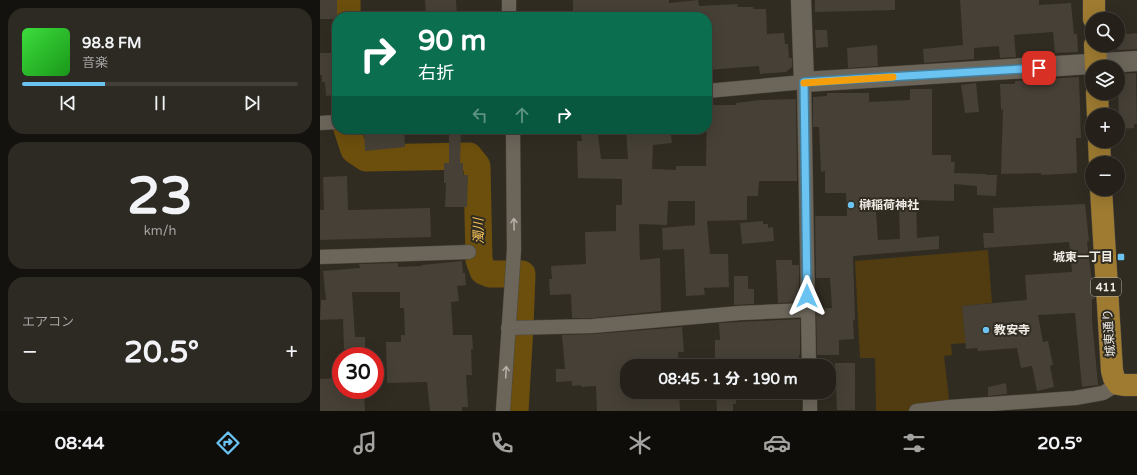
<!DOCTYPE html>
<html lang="ja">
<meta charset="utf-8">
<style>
:root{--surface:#25211a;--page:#2d2923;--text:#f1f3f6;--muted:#a3a3a2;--line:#423e39;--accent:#6ac3f1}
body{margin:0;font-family:"Varela Round","Noto Sans JP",sans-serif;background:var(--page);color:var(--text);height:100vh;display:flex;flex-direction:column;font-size:15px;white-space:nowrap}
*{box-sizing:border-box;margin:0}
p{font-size:13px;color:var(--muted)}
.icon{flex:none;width:22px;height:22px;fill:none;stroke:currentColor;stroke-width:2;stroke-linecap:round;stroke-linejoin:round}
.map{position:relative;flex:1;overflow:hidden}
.side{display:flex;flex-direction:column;gap:8px;padding:8px;background:#14120e;width:320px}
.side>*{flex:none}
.top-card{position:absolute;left:12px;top:12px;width:380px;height:122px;border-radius:16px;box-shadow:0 4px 16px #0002,0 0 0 1px var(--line);background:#0b6e4f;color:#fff;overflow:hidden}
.fabs{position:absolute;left:765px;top:12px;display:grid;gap:8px}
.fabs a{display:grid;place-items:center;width:40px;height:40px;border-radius:50%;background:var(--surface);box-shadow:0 4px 16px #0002,0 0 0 1px var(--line);font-size:20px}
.speed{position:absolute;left:12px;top:347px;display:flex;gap:8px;font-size:20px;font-weight:700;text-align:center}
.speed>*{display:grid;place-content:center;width:52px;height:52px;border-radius:50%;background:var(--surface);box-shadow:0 4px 16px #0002,0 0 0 1px var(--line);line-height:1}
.speed .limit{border:6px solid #d22;background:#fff;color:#111}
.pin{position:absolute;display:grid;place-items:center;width:34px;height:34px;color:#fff;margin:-17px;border-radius:8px;box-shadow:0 2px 6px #0006}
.me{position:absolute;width:44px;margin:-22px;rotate:0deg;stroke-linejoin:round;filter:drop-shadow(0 0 3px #0008)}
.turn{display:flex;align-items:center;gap:14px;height:84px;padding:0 20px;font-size:18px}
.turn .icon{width:52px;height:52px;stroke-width:2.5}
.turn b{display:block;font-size:28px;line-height:34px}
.lanes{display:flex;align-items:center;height:38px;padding:0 20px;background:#0003;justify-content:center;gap:20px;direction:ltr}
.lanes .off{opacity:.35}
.big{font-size:30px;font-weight:800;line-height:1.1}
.side .card{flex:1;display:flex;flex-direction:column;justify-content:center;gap:6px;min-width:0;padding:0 14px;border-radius:16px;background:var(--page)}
.side .dial{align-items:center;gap:0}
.dial b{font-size:52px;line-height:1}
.song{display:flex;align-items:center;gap:12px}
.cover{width:48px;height:48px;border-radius:6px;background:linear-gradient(135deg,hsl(120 70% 55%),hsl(120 70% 35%))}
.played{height:4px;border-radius:2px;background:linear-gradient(90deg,var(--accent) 30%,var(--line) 30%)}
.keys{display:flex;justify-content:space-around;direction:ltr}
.heat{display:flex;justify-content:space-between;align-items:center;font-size:22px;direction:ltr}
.trip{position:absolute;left:300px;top:359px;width:216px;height:40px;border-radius:16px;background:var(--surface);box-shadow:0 4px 16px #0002,0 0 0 1px var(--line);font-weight:800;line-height:40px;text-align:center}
.dock{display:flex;height:64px;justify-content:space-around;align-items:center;background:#0f0d0a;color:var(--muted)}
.dock .icon{width:28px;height:28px}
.dock .on{color:var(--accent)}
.dock b{font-size:18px;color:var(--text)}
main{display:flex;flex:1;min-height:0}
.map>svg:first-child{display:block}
.green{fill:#503c10}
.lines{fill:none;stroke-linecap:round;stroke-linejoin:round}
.river{stroke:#6c4f0d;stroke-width:27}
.building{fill:#464036;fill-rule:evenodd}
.street-casing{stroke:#4c483f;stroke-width:15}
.secondary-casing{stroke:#4c483f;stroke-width:21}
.highway-casing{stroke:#4c483f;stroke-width:23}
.street{stroke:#6b655a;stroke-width:14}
.secondary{stroke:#6b655a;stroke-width:20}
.highway{stroke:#9e7b31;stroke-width:22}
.oneway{stroke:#b4afa6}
.route-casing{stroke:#457f9d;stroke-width:10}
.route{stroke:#6ac3f1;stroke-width:7}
.slow{stroke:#f59e0b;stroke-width:7}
.poi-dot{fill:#6ac3f1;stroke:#312c22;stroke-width:1.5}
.labels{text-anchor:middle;stroke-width:4;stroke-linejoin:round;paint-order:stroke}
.shield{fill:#312c22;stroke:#b6b2aa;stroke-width:1}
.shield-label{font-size:11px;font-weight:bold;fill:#efebe5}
.poi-label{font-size:12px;font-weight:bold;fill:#efebe5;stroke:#312c22;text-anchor:start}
.street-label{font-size:12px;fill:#efebe5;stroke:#312c22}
.water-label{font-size:13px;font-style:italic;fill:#fbc659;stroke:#312c22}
</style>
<main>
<section class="side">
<div class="card">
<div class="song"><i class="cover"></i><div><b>98.8 FM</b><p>音楽</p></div></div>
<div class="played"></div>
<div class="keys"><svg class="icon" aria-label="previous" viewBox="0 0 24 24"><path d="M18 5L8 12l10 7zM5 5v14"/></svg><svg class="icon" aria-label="pause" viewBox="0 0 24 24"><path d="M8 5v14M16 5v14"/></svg><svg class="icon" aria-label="next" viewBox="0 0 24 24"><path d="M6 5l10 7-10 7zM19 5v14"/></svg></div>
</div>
<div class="card dial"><b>23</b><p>km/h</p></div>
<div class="card"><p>エアコン</p>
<div class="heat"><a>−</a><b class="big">20.5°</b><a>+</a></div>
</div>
</section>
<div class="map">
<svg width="817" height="411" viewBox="0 0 817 411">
<rect width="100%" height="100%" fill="#312c22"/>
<polygon class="green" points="668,250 672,303 642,306 646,343 631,344 632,355 624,356 630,407 596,411 556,411 555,358 540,358 535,261"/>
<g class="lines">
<g class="river">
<polyline points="27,17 27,0"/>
<polyline points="27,129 34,150 46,158 149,156 157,166 159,260 163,271 170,274 202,274 200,327 195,411"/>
</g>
</g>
<g class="building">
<rect x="0" y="0" width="17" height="19"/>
<polygon points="105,0 136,0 137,17 106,17"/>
<polygon points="253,0 349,0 349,3 378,0 379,6 418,4 417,7 433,7 433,9 446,9 447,34 464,33 465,44 468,44 469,58 472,58 472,67 466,72 440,74 439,66 387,70 387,17 284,17 284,11 253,12"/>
<polygon points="495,0 575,0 575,10 495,12"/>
<polygon points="640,0 719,0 719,5 751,3 754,34 757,34 758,52 735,53 733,32 694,35 696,57 680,58 679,46 654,48 654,59 604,63 603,49 643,45"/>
<polygon points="495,30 507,30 508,47 496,48"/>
<polygon points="817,33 817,49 798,50 798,35"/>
<polygon points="557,45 558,66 528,68 527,48"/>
<polygon points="0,53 12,53 12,58 16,57 17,95 6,96 5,82 2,82 2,75 0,75"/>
<polygon points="816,73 817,124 814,124 814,128 799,129 798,74"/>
<polygon points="759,77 761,138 756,138 757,173 721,175 721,173 681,174 683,109 681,110 680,84 695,84 695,81"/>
<polygon points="656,83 659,112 645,113 641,85"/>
<path d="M590,89H612V155H631V162H635L634,173L666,174V175H677L676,196L657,195V186L634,184V201L596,200L597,238L619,236V249L533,256L535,320H533L534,339L519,340V355H497L496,309L512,308L510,278H496L495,216H527L526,193H505V171L501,172L499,127H493V97L507,96V93H549V102L590,100ZM579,210L580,239L558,240L556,212Z"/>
<polygon points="476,99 477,181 439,181 438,196 427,196 427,220 387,221 390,254 408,254 409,287 384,288 385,295 366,296 364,249 343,250 342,228 375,225 375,201 348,201 347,225 319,224 320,260 340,258 341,311 273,318 252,318 251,294 230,295 229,279 232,279 231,266 266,264 265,232 296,231 296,205 302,205 302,179 258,178 257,141 262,141 261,135 278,135 281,159 308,159 306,129 350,129 352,143 333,145 332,169 356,170 356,166 386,166 387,105 416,105 416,103 440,100"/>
<polygon points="44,129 84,129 85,147 45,151"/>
<polygon points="129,129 141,129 140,163 143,163 143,175 148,175 147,207 125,207 126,183 124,183 124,163 129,163"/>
<polygon points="27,176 28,210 110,208 111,237 0,240 0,210 4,210 3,177"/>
<polygon points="765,204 769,241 767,241 774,299 772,299 772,320 778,385 762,387 755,313 718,315 723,342 728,341 733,365 730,366 734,387 717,391 712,366 701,368 697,348 658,351 657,348 646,349 642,306 707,300 705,275 752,272 749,242 664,248 663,233 674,233 673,208"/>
<polygon points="443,221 443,224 448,224 448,228 453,227 454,241 422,244 420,223"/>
<polygon points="456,260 472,260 472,265 479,265 479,302 458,303"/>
<polygon points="142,261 143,273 145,273 146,285 137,286 139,301 131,302 133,335 152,335 153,349 151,349 152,375 146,375 148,407 142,407 142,411 110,411 107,382 67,383 66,342 81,342 81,335 85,335 84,308 80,308 80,292 32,292 35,337 45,337 45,349 24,349 23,319 0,320 1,300 6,300 3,271 40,268 39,264 78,263 78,267 102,266 102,265"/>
<polygon points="414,276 428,276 428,289 434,289 434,304 414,305"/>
<polygon points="480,319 480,355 479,355 479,361 454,362 454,363 415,366 400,366 400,363 395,363 395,340 400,340 399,323"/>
<polygon points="362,327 364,352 358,352 359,366 307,366 307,392 311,392 311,393 359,392 360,411 277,411 276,386 261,387 261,385 252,386 252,381 236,382 236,369 245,369 242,335 274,334"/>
<polygon points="515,363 535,363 535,410 517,410"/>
<polygon points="19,378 19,390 44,390 45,411 0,411 0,379"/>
<polygon points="686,383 687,394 668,396 668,387"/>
<polygon points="396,392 416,392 416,404 413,404 413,411 397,411"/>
</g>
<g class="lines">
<g class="street-casing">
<g id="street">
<polyline points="189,0 189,17"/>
<polyline points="387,91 484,82 489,366"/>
<polyline points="0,123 17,122"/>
<polyline points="0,257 149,252"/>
<polyline points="188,328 273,326 420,313 487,310"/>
<polyline points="490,392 490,411"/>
<polyline points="183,411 194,250 193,129"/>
<polyline points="596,411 630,407 755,398 783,393 798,384"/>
</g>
</g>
<g class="secondary-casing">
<polyline id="secondary" points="481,0 484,82 817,61"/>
</g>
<g class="highway-casing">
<g id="highway">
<polyline points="774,0 774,19"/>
<polyline points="775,45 776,67"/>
<polyline points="777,93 778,115"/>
<polyline points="779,141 780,163"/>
<polyline points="781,189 792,371 794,378 798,384 804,385 817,385"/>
</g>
</g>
<use href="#street" class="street"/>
<use href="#secondary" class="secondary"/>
<use href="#highway" class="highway"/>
</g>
<defs><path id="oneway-shaft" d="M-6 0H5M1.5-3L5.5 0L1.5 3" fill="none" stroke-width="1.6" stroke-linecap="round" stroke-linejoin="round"/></defs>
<g class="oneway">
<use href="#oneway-shaft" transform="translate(194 224) rotate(-91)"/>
<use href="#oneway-shaft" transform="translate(186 372) rotate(-87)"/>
</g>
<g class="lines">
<g class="route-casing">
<polyline id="route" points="487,296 484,82 719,68"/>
</g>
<use href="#route" class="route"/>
<polyline class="slow" points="484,83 573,77"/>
</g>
<g class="poi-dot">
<circle cx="531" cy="205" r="4"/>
<rect x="797" y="253" width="8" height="8" rx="2"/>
<circle cx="666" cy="330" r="4"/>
</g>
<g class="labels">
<rect class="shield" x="771" y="278" width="30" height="18" rx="3"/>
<g class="shield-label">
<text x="786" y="291">411</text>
</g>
<g class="poi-label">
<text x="539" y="209">榊稲荷神社</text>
<text x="793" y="261" text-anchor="end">城東一丁目</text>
<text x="674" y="334">教安寺</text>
</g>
<g class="street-label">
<text transform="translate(789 333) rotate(-94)" y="4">城東通り</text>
</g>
<g class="water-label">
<text transform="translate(158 231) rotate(-91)" y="5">濁川</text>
</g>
</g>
</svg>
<div class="fabs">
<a><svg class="icon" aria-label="search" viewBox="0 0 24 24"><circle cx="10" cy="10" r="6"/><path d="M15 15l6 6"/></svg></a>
<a><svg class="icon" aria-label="layers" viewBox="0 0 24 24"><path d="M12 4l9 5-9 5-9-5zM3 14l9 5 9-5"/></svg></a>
<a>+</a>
<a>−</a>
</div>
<div class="speed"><div class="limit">30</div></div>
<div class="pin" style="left:719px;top:68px;background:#d93025"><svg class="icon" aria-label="arrive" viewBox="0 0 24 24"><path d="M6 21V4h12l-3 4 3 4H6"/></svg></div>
<svg class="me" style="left:487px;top:296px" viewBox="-20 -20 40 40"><path d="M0-17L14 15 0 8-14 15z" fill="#6ac3f1" stroke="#fff" stroke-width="4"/></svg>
<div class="trip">08:45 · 1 分 · 190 m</div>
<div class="top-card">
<div class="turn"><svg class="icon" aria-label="right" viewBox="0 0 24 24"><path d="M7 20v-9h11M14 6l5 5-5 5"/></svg><div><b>90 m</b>右折</div></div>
<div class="lanes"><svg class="icon off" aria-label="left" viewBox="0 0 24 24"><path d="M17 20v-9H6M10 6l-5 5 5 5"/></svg><svg class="icon off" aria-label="ahead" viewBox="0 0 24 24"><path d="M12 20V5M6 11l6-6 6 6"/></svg><svg class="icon" aria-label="right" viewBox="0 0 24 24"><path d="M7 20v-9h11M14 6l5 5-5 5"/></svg></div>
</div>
</div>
</main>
<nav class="dock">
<b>08:44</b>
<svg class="icon on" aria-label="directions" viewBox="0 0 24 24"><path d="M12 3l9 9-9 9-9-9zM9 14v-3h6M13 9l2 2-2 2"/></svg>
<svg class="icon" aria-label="music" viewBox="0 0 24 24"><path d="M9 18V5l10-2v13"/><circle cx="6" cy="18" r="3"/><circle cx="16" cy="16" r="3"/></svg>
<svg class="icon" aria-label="phone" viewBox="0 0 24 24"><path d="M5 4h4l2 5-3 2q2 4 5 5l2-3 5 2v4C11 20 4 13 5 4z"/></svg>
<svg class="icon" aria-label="climate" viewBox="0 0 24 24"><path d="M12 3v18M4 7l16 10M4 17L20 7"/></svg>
<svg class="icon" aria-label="car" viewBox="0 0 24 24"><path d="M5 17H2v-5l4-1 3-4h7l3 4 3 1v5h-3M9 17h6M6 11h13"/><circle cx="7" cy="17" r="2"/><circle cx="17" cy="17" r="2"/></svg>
<svg class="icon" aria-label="filters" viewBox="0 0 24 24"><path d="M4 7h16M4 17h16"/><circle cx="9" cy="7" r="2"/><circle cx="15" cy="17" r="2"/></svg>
<b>20.5°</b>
</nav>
